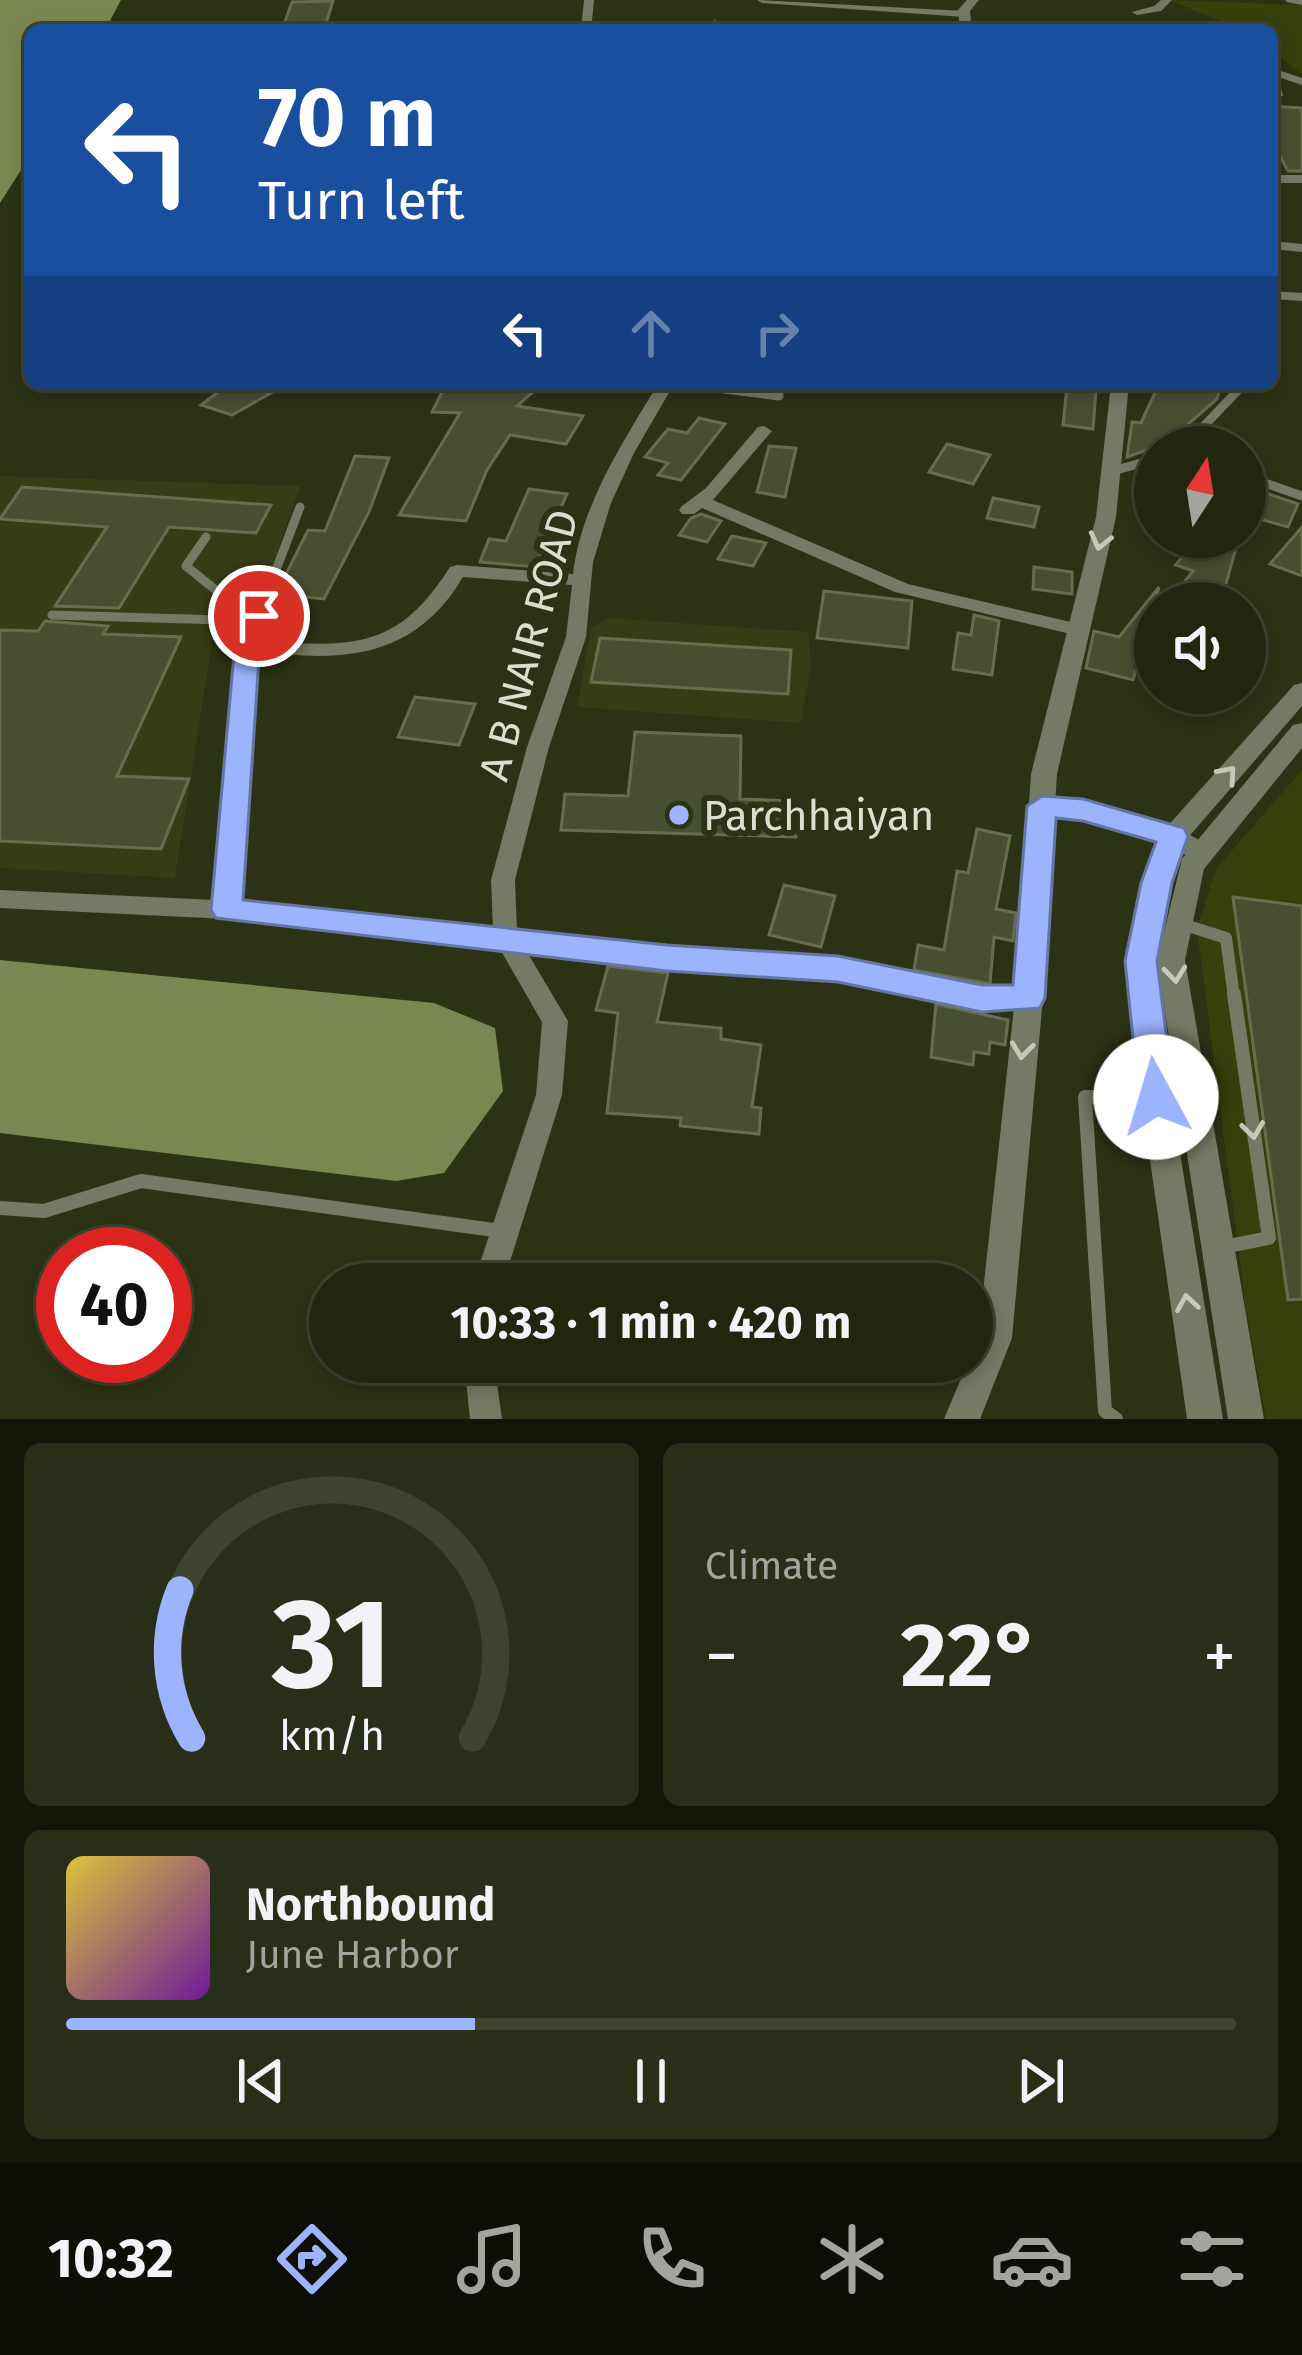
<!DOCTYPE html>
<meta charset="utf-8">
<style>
:root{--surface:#21260f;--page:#292e18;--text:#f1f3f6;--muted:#a2a59e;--line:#3e432f;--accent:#9bb4fd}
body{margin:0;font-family:"Fira Sans",sans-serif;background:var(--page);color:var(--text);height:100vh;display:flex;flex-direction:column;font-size:45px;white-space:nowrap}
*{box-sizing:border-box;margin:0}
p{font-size:39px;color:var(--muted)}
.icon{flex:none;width:66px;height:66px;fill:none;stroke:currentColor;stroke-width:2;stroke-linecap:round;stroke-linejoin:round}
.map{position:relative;height:1419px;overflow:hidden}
.panel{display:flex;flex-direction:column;gap:24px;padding:24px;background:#121508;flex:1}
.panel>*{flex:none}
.banner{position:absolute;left:24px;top:24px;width:1254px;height:366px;border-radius:18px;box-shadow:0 6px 18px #0003,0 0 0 3px var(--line);background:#1a4fa0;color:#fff;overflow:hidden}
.needle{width:78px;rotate:12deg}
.buttons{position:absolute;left:1134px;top:426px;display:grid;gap:24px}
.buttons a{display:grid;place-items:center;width:132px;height:132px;border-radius:50%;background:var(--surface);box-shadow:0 6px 18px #0003,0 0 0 3px var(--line);font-size:60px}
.speed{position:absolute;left:36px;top:1227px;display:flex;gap:24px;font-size:60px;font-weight:700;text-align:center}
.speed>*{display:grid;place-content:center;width:156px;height:156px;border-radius:50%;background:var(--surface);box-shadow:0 6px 18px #0003,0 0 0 3px var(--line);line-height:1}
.speed .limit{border:18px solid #d22;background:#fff;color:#111}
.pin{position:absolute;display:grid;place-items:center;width:102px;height:102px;color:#fff;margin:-51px;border:6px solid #fff;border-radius:50%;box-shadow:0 3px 12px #0007}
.me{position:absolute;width:132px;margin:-66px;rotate:354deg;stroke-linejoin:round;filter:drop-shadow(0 0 9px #0008)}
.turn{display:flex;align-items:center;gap:42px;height:252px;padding:0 36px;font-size:54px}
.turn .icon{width:156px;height:156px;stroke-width:2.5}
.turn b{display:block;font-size:84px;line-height:102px}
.lanes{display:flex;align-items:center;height:114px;padding:0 36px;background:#0003;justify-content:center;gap:60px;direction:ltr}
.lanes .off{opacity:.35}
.big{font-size:90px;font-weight:700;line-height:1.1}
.panel .widget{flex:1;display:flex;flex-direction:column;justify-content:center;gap:18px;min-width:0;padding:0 42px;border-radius:18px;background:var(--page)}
.panel .dial{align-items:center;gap:0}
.dial svg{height:312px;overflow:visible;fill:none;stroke:var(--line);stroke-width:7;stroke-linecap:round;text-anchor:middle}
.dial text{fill:var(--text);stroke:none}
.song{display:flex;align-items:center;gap:36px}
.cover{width:144px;height:144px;border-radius:18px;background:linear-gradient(135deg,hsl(50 70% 55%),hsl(280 70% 35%))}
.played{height:12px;border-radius:6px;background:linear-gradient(90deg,var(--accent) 35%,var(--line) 35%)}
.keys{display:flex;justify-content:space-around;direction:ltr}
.heat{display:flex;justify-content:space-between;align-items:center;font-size:66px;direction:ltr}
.panel .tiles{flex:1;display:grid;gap:24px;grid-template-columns:1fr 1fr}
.widget:last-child{grid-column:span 2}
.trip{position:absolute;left:309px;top:1263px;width:684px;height:120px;border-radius:60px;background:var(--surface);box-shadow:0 6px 18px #0003,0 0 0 3px var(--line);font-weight:700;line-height:120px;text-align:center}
.menu{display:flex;height:192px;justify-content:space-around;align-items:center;background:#0d0f06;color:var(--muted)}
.menu .icon{width:84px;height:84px}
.menu .on{color:var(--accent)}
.menu b{font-size:54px;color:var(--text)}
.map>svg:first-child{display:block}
.built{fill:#353c16}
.green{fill:#37400c}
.water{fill:#7b8753}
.building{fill:#484f30;stroke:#666e4e;stroke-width:3}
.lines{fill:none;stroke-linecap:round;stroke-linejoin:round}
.service-far3{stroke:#747a63;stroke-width:8}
.service-far2{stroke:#747a63;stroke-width:9}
.service-far1{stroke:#747a63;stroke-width:12}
.service{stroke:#747a63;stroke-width:14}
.minor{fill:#747a63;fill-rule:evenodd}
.tertiary{fill:#747a63;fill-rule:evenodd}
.oneway{stroke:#c6cbb9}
.route{fill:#9bb4fd;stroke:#6575a4;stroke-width:3}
.poi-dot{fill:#9bb4fd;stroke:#2c3214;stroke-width:4.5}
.labels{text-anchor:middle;stroke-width:12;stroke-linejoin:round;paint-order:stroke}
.street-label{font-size:42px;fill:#dbdfce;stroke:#2c3214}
.poi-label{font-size:42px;fill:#dbdfce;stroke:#2c3214;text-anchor:start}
</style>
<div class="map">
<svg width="1302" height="1419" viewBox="0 0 1302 1419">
<rect width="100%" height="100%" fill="#2c3214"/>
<g class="built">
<polygon points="0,476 300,486 250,632 214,630 175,878 0,868"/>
<polygon points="610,618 808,632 811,665 801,723 577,707 591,627"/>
</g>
<g class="green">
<polygon points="1168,0 1302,5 1302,74 1272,52 1272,30 1244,30"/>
<polygon points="1302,770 1302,1419 1266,1419 1246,1308 1197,929 1216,869"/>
</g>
<g class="water">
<polygon points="0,0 121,0 105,30 30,30 30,156 0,203"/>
<polygon points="0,960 434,1003 495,1028 503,1091 444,1173 396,1181 0,1133"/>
</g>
<g class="building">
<polygon points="333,1 324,30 282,30 292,2"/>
<polygon points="1272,106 1302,108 1302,171 1288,171 1272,141"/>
<polygon points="229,384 287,384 232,415 201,405"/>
<polygon points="494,384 542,384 517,406 583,416 566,444 510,435 487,470 466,521 399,515 460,413 432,412 445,386 488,390"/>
<polygon points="1159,384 1221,384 1217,399 1185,427 1174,447 1155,447 1127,457 1132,422 1141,423"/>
<polygon points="1067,387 1096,391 1093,429 1063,425"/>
<polygon points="699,418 725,424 681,480 658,475 668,463 645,457 668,429 687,433"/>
<polygon points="947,444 990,455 973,484 929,472"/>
<polygon points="769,446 796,448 785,497 757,492"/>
<polygon points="355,456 389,458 369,512 324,599 276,594 308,530 325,531"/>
<polygon points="1245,486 1298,504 1288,527 1245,515"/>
<polygon points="22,487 271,505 256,533 169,527 119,608 55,606 107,527 0,519"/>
<polygon points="529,489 567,494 535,567 480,562 489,539 506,541"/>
<polygon points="993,498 1039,507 1034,527 987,518"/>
<polygon points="701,514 721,521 707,542 679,535 691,518"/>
<polygon points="1302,527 1302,576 1270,564"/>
<polygon points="732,536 766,543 753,566 718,559"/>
<polygon points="1196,537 1239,537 1226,584 1214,603 1168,603 1193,571 1176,565"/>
<polygon points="1034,567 1072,572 1072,594 1033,589"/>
<polygon points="1159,587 1133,680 1086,668 1094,631 1119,637"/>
<polygon points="824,591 912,601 908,648 817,638"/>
<polygon points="974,615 999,621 992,675 953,669 958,633 971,635"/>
<polygon points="45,621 108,626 103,634 181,637 117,776 189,779 161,849 0,841 0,630 38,631"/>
<polygon points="600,638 791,650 788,694 591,682"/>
<polygon points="415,697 475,704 459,745 398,737"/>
<polygon points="635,732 741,736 740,799 795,801 796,837 561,830 565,794 628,796"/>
<polygon points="977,829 1010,836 996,909 1016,913 1013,941 994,937 990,984 914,970 918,945 944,950 957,871 968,873"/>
<polygon points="784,885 835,896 821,947 769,935"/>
<polygon points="1233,897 1302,906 1302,1299 1288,1300"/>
<polygon points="608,966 668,973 657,1022 721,1028 721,1039 761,1045 752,1107 761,1108 759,1134 680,1126 681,1118 607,1113 618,1013 596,1010"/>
<polygon points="936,1004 1008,1020 1005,1045 990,1042 989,1054 974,1052 973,1065 931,1057"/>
</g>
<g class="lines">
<g class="service-far3">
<polyline points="1272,179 1302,179"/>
<polyline points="1272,245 1302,248"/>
<polyline points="624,384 661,389"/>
<polyline points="689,384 724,389"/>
<polyline points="1240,389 1244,384"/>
</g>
<g class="service-far2">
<polyline points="637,386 664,389"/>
<polyline points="701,386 779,396"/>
<polyline points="1184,447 1242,386"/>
<polyline points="1113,471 1155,459"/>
<polyline points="1245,476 1302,496"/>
<polyline points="206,537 186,566 238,608 234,620"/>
<polyline points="52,615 258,621"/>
<polyline points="248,643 300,507"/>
</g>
<polyline class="service-far1" points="1182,924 1226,938 1234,997"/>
<g class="service">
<polyline points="0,1208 44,1211 141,1181 501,1231"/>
<polyline points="1223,1247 1269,1238 1234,994"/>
<polyline points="1116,1419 1105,1411 1085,1097 1156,1097 1190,1105"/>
</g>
<g class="minor">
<polygon points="584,0 594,0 591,30 581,30"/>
<polygon points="757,0 965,11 970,14 965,17 762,3"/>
<polygon points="1161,0 1172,0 1161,11 1137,15 1132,12 1154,6"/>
<polygon points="715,20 720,23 719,30 709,30 710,23"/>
<polygon points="1272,68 1302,78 1302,85 1278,77 1283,96 1273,98"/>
<polygon points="1272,291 1302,293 1302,301 1272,299"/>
<path d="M658,384H674L634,453L611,503L593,562L586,637L549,747L515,880L517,932L667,948L838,959L982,989L1029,988L1038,991L1042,998L1038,1005L982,1009L838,979L667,968L527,952L568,1021L562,1095L503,1284H473L536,1095L542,1022L500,949L227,919L0,908V890L216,900L241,638C259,636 279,641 298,643C374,648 410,630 450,567L457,565L573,574C581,505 623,442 658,384ZM463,577L572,585L566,637L527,747L491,880L493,929L240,902L257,651C344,663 415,658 463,577Z"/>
<polygon points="764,426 772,431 713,500 908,584 1079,624 1089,630 1079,636 895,592 702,508 694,514 682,514 679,510 682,506 706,488 758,427"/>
<path d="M1042,798C1085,803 1187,819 1214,853L1210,859L1202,862L1123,828L1034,812L1031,806L1034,800Z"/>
<polygon points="464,1362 494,1362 502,1419 470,1419"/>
</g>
<g class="tertiary">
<polygon points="967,0 979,0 970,11 972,30 960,30 958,10"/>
<polygon points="1285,0 1302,0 1302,5 1287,2"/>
<polygon points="1111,384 1129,384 1116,517 1057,774 1043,998 1012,1338 980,1419 944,1419 968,1362 972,1362 978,1338 1015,998 1031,774 1096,517"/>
<polygon points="1302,683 1302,706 1186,840 1170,883 1155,961 1171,1097 1223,1419 1187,1419 1141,1097 1127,961 1142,883 1165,829 1294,685"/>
<polygon points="1302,723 1302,748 1204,869 1185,960 1264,1419 1228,1419 1157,960 1182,859 1293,725"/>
</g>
</g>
<defs><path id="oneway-chevron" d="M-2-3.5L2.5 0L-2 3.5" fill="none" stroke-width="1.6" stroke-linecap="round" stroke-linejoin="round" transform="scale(3)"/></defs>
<g class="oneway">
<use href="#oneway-chevron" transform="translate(1100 541) rotate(104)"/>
<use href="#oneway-chevron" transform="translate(1228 774) rotate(-49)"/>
<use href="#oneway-chevron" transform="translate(1175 974) rotate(84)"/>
<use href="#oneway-chevron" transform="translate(1022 1050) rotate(97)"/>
<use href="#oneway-chevron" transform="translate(1253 1130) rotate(82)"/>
<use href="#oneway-chevron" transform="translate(1187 1303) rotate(-99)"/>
</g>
<polygon class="route" points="259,608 272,616 260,643 243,900 667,945 838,956 982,985 1013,985 1027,806 1042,796 1083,799 1184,828 1188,836 1172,883 1157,961 1174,1097 1169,1108 1156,1112 1144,1108 1139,1097 1125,961 1141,883 1156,842 1083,821 1056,818 1045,998 1040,1008 982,1012 838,982 667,971 216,918 211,910 235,643 250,610"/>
<circle class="poi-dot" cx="679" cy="815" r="12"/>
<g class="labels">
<g class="street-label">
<text transform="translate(528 645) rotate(-75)" y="15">A B NAIR ROAD</text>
</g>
<g class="poi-label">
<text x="703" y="830">Parchhaiyan</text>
</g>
</g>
</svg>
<div class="buttons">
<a><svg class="needle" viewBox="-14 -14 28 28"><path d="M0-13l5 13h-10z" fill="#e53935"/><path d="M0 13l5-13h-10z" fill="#a2a59e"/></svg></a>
<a><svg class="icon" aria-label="sound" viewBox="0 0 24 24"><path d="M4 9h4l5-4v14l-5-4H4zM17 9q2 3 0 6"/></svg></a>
</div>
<div class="speed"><div class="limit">40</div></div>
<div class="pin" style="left:259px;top:616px;background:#d93025"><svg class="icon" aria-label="arrive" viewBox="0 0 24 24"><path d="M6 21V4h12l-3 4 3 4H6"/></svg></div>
<svg class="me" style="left:1156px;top:1097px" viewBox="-20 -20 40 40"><circle r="19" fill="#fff"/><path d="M0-13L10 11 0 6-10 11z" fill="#9bb4fd"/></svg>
<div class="trip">10:33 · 1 min · 420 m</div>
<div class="banner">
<div class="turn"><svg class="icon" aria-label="left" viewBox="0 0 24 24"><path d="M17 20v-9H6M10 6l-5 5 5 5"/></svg><div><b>70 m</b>Turn left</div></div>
<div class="lanes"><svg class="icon" aria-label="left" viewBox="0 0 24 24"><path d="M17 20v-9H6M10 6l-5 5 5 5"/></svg><svg class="icon off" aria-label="ahead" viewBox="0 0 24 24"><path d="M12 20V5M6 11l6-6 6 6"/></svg><svg class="icon off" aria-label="right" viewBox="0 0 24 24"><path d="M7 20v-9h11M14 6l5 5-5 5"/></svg></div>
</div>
</div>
<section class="panel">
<div class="tiles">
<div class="widget dial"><svg viewBox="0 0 100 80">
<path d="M14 69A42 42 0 1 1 86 69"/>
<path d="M14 69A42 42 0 0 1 11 31" stroke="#9bb4fd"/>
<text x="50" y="56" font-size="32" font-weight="700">31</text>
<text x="50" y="72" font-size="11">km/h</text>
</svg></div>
<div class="widget"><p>Climate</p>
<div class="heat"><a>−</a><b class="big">22°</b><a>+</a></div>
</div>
<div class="widget">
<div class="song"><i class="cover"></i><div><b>Northbound</b><p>June Harbor</p></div></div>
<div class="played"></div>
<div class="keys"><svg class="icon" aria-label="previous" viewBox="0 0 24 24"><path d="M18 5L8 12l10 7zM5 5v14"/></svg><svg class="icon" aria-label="pause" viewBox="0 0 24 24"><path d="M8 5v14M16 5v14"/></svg><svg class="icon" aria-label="next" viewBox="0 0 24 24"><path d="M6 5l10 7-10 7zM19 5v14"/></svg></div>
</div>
</div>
</section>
<nav class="menu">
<b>10:32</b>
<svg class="icon on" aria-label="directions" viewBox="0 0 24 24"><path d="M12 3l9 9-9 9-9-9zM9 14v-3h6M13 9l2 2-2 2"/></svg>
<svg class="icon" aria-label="music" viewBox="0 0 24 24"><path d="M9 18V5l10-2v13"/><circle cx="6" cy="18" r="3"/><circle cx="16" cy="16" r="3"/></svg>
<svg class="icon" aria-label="phone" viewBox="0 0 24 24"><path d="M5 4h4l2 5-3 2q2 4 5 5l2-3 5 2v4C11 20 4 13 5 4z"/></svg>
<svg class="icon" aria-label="climate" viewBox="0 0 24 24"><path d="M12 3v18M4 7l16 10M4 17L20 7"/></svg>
<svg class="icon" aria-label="car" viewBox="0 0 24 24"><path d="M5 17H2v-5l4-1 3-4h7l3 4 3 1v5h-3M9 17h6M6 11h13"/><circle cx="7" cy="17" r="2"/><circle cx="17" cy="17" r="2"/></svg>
<svg class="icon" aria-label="filters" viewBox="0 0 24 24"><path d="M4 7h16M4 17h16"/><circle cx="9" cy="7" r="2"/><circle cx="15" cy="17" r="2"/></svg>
</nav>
